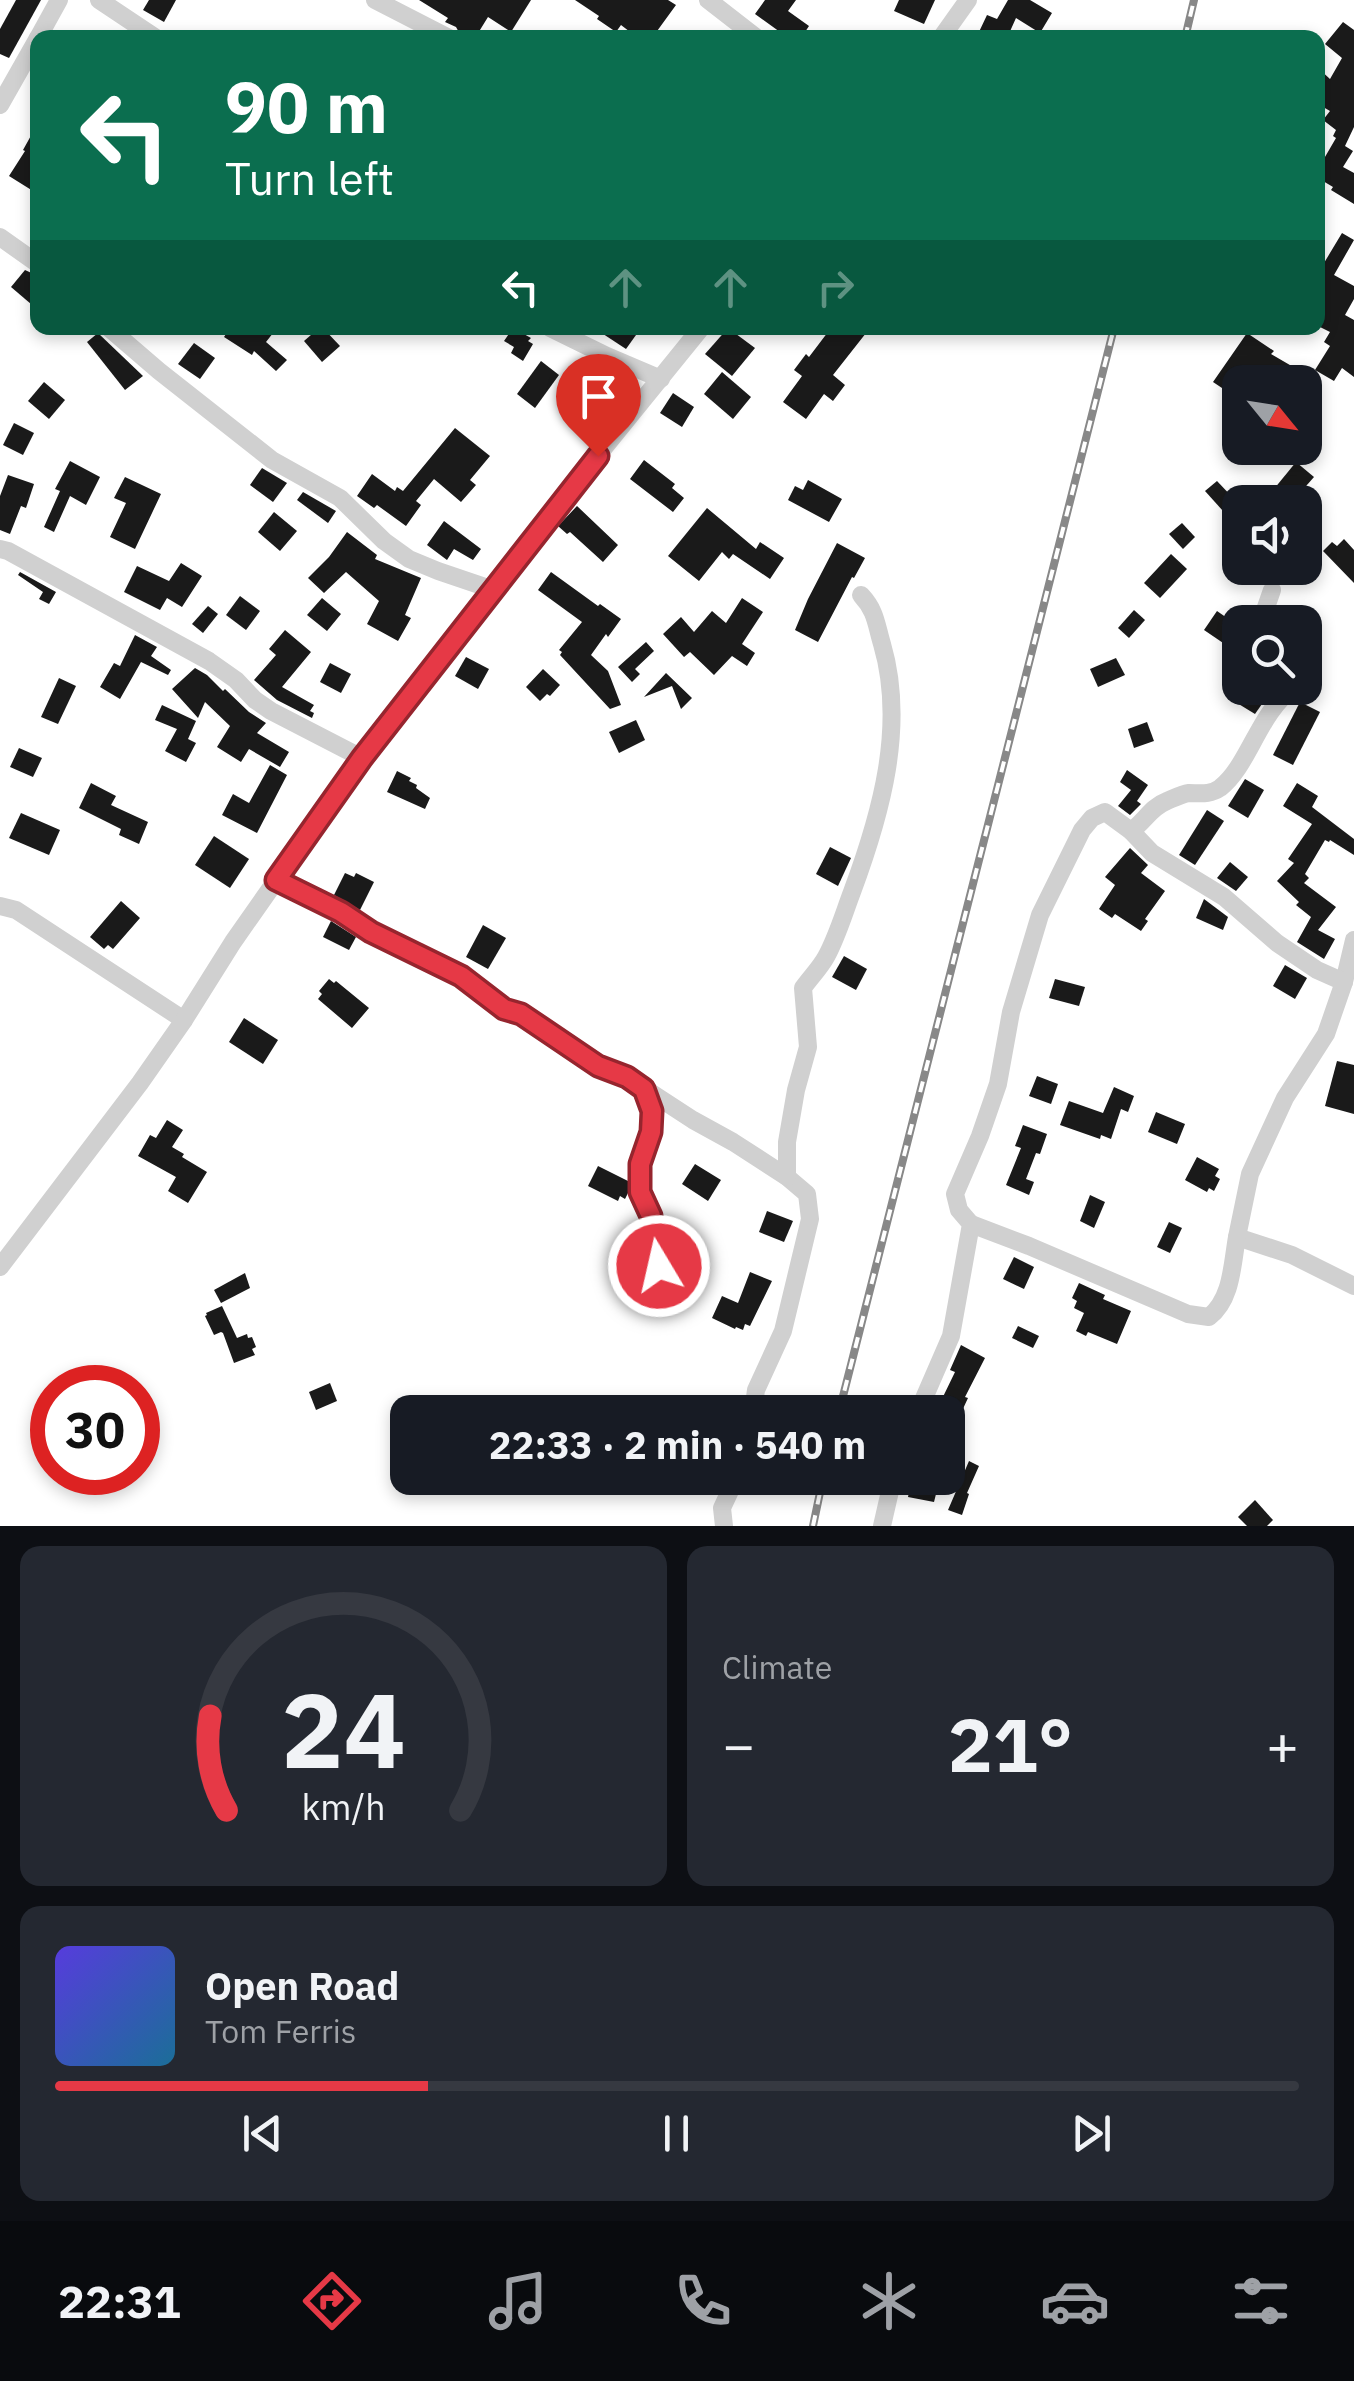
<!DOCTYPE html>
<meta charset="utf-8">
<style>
:root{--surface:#171b24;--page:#242831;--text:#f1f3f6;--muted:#9ea1a6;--line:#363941;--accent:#e63946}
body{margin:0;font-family:"IBM Plex Sans",sans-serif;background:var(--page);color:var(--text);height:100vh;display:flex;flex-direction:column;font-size:38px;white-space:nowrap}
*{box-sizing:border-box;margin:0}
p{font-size:32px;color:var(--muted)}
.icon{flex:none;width:55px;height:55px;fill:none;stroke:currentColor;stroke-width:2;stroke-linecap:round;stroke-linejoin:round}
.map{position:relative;height:1526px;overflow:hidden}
.drawer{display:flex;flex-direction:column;gap:20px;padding:20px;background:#0d0f14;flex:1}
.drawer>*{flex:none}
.banner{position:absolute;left:30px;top:30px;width:1295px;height:305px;border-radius:20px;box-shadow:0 5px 15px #0003;background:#0b6e4f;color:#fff;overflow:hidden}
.needle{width:65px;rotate:120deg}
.controls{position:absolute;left:1222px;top:365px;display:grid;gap:20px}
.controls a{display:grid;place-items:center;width:100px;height:100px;border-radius:20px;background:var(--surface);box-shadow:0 5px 15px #0003;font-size:50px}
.speed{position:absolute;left:30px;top:1365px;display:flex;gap:20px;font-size:50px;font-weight:700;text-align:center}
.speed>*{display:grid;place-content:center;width:130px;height:130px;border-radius:50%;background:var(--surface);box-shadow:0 5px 15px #0003;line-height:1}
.speed .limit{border:15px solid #d22;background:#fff;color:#111}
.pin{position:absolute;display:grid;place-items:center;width:85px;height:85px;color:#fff;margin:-102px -42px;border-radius:50% 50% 50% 0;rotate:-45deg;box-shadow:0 0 10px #0007}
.pin .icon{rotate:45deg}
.me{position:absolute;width:110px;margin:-55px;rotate:351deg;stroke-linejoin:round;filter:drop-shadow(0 0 8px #0008)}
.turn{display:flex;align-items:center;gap:35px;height:210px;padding:0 30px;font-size:45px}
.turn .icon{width:130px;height:130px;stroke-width:2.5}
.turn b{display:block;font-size:70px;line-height:85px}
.lanes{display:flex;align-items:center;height:95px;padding:0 30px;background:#0003;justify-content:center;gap:50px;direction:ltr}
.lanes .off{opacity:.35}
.big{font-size:75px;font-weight:800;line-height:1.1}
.drawer .card{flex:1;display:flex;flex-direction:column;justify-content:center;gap:15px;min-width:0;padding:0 35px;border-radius:20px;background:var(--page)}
.drawer .dial{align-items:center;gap:0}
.dial svg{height:260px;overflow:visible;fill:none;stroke:var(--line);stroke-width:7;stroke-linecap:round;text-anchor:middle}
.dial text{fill:var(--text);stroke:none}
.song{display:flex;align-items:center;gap:30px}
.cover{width:120px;height:120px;border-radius:15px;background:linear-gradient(135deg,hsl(250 70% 55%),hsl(200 70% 35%))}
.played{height:10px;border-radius:5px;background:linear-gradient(90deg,var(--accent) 30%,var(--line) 30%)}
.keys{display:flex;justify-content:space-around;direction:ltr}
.heat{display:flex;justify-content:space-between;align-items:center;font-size:55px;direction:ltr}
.drawer .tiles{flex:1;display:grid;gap:20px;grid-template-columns:1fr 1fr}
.card:last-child{grid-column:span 2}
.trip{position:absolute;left:390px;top:1395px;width:575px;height:100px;border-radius:20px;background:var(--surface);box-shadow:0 5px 15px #0003;font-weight:800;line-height:100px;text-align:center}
.tabs{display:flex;height:160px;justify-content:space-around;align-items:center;background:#090b0e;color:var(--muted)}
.tabs .icon{width:70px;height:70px}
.tabs .current{color:var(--accent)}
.tabs b{font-size:45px;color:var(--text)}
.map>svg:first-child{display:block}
.building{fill:#1a1a1a}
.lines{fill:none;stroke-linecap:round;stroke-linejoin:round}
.street{stroke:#d0d0d0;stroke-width:18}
.rail-casing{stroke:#888;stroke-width:8}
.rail{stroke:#fff;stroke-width:4;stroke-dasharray:11;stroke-linecap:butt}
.route-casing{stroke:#96252e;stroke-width:25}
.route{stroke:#e63946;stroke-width:18}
</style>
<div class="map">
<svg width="1354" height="1526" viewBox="0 0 1354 1526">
<rect width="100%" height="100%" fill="#fff"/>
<g class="building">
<polygon points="16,0 41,0 9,58 0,54 0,29"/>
<polygon points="149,0 176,0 164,22 143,10"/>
<polygon points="419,0 531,0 511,32 488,17 475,38 461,36 456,27 445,22 448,18"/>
<polygon points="575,0 668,0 676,5 652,38 638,38 621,25 616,32 597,19 599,16"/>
<polygon points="765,0 796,0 788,11 809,26 801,38 776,38 780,32 755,14"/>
<polygon points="899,0 935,0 924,24 894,11"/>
<polygon points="1008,0 1030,0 1052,13 1040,33 1016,18 1007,38 984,38 978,34 987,15 997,19"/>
<polygon points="1343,22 1354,30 1354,127 1345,146 1353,151 1343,167 1354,173 1354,204 1331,190 1333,187 1318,178 1318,169 1336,138 1333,136 1336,130 1323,120 1330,111 1318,104 1318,68 1330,79 1342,58 1325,44"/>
<polygon points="38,123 38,184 33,191 9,176 25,151 23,150"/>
<polygon points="1342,233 1354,240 1334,275 1354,286 1354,299 1345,315 1354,320 1354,377 1342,368 1334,381 1315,370 1330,346 1324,342 1330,332 1318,326 1318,273"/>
<polygon points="25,270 38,276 38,310 11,287"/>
<polygon points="230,328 277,328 266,342 287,360 276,371 254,351 252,355 224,337"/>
<polygon points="319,328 323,328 340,346 322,362 304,341"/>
<polygon points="513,328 531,338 528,341 533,344 523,361 511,353 514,347 504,341"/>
<polygon points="594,328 641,328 626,349"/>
<polygon points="728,328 755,348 732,376 705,354"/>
<polygon points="831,328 870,328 833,375 845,385 833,401 824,394 806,419 783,402 802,376 794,370 806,354 809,357"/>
<polygon points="98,333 143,376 125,390 87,342"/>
<polygon points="1247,333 1274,351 1271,354 1295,368 1287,382 1240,382 1240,400 1213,382"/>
<polygon points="194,343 215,358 200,379 178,364"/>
<polygon points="541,361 559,375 535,408 517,394"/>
<polygon points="722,372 751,397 733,419 704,394"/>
<polygon points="44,382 65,400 49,419 28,401"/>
<polygon points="673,393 694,407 682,427 660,413"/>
<polygon points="14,423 34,433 23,455 3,445"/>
<polygon points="455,428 490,456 470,480 476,485 461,502 434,479 416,501 421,505 406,526 377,505 374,508 357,496 372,474 395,491 397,487 403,491"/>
<polygon points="644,460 675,484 672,488 684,498 673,512 630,479"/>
<polygon points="70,461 100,477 86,505 70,496 54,532 44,527 60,491 55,489"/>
<polygon points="1296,462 1314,477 1292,502 1274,489"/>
<polygon points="262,468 287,483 273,502 250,485"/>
<polygon points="8,475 34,484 26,508 21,506 10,534 0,530 0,496"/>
<polygon points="125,477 161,494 135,549 110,537 126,503 114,498"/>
<polygon points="808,480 842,499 829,522 788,500 795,486 803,490"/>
<polygon points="1217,481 1235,500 1223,511 1205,491"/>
<polygon points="303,492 336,511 328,523 297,500"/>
<polygon points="577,506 618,545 603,562 570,532 567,534 558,526"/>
<polygon points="707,508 756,549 760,542 784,558 770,579 733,554 729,559 722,552 699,581 668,556"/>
<polygon points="274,512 297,531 280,551 258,532"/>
<polygon points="444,521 481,549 473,560 454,549 447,560 427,545"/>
<polygon points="1182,523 1195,537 1183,549 1169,534"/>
<polygon points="347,532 377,555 375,559 421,578 405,615 411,618 398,641 367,624 379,601 346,572 324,593 308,578 329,557"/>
<polygon points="1344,539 1354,550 1354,583 1323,551 1332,542 1337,546"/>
<polygon points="837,543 865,558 854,578 852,577 818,642 795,630 808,599"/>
<polygon points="1171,554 1187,569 1160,598 1144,583"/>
<polygon points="181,563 202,576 182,607 167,598 160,610 124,592 137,566 169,581"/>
<polygon points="20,572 56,592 49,604 39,599 43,592 18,575"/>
<polygon points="551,572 598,606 600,604 621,619 608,637 606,634 591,655 608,671 621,705 610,709 560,655 562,652 559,650 582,622 538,590"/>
<polygon points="240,596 260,611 246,630 226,615"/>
<polygon points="322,598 341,614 327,631 307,615"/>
<polygon points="742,598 763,612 742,644 755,653 747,666 732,656 714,675 690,652 684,657 663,634 681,617 694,632 712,611 726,623"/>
<polygon points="208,606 218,614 203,633 192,624"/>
<polygon points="1134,610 1145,620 1129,638 1118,628"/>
<polygon points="1217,611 1240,627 1240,636 1232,649 1204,630"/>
<polygon points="285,630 311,652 282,687 314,705 310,711 314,713 312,718 277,700 254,680 276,655 269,649"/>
<polygon points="135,635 157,647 151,656 171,670 168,675 141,662 120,699 100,687 114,663 120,666"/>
<polygon points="646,642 654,651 635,669 640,674 632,682 618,667"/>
<polygon points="466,657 489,669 478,689 455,676"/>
<polygon points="1116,658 1125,675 1098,687 1090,669"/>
<polygon points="330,663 351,674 341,693 320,682"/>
<polygon points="195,668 207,675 223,691 225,689 249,712 266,723 257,733 289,752 280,767 249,749 241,762 217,747 230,726 205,702 198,718 172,689"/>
<polygon points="543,669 560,685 550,696 547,694 540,701 526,687"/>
<polygon points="666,673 692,698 681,709 672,686 644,697"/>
<polygon points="59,678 76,686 58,724 41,717"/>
<polygon points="1246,688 1273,688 1255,714 1237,703"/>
<polygon points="1300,702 1320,712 1293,765 1273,755"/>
<polygon points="162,705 196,721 188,739 196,743 186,762 165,751 177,729 155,720"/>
<polygon points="636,720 645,740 619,753 609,732"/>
<polygon points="1147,722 1154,741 1134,748 1128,729"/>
<polygon points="19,748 42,758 33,777 10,767"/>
<polygon points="270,765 287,775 257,833 222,815 233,794 249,803"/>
<polygon points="1127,770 1148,785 1137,801 1141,804 1130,815 1118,806 1131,790 1120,782"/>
<polygon points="397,771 411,778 409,781 417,785 416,788 430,798 425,809 387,792"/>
<polygon points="1245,779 1264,790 1248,818 1228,806"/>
<polygon points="91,783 116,796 111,805 148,822 139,844 119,835 121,829 79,808"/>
<polygon points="1297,783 1318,796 1312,807 1354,839 1354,855 1330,840 1329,842 1325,840 1305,874 1309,878 1304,883 1336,907 1318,930 1335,939 1324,959 1297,942 1311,917 1296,905 1299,902 1277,881 1294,863 1288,859 1312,824 1283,806"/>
<polygon points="1207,810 1224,821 1195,865 1179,855"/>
<polygon points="21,813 60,830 49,855 9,838"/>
<polygon points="214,836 249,859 230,888 195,865"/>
<polygon points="830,847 851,858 838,886 816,874"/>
<polygon points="1130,848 1148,865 1141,873 1165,891 1145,919 1148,921 1141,931 1115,914 1112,918 1099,909 1115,885 1105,877"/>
<polygon points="1230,862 1248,877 1236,891 1217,878"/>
<polygon points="345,873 354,877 356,873 374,882 360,910 334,895"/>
<polygon points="1204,899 1228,917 1223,930 1196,918"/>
<polygon points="121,901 140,918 113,949 108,945 104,949 90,937"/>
<polygon points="331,921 356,937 349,950 323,937"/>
<polygon points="483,925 506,938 488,969 466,957"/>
<polygon points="844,956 867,969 856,990 832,977"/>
<polygon points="1285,965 1307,978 1295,999 1273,986"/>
<polygon points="329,979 334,983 336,981 369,1008 352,1028 318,999 322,994 319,991"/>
<polygon points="1055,979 1085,987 1079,1006 1049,998"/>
<polygon points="244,1018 278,1040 263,1064 229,1042"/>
<polygon points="1337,1061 1354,1065 1354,1114 1325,1106"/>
<polygon points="1037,1076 1058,1084 1051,1104 1029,1096"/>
<polygon points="1114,1087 1134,1096 1128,1112 1121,1109 1111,1139 1101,1135 1100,1139 1060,1125 1069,1101 1103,1113"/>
<polygon points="1156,1112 1185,1124 1177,1144 1148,1132"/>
<polygon points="167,1120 183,1130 172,1147 184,1154 182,1157 207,1172 188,1203 168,1191 176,1177 138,1156 150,1135 156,1138"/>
<polygon points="1023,1125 1047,1134 1040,1154 1036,1153 1026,1179 1034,1182 1029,1195 1006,1185 1021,1148 1015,1146"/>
<polygon points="1197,1157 1219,1169 1215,1176 1220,1179 1214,1191 1209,1188 1207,1192 1185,1180"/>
<polygon points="695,1164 721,1180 708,1201 682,1184"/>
<polygon points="598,1166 628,1181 628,1193 625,1199 620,1196 618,1201 588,1186"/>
<polygon points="1090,1195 1105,1202 1094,1228 1080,1221"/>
<polygon points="767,1211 793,1221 784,1242 759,1232"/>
<polygon points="1169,1222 1182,1228 1170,1253 1157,1247"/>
<polygon points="1014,1257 1034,1267 1024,1289 1003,1279"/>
<polygon points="750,1272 772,1281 750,1326 745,1324 743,1330 736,1327 735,1329 712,1318 722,1296 738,1303"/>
<polygon points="245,1273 250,1288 221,1303 214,1290"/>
<polygon points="658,1278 687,1285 681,1309 652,1302"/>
<polygon points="1079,1283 1105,1295 1103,1299 1131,1311 1117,1344 1088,1332 1086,1336 1076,1331 1084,1313 1074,1308 1077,1301 1072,1298"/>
<polygon points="222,1306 237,1338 247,1334 248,1338 252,1337 256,1347 252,1349 255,1355 234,1363 223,1333 221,1332 214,1335 205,1316 207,1315 206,1313"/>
<polygon points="1018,1326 1039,1336 1033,1348 1012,1338"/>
<polygon points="961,1345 985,1358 965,1397 968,1398 961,1413 940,1403 955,1372 950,1370"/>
<polygon points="330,1383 337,1401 316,1410 309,1392"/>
<polygon points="969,1461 979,1466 967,1493 969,1494 962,1515 948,1510"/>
<polygon points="912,1478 939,1482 934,1502 908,1497"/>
<polygon points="1255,1500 1273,1520 1267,1526 1247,1526 1238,1517"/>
</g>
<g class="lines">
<g class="street">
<polyline points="99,0 156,38"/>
<polyline points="375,0 449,38"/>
<polyline points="708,0 757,38"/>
<polyline points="38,38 59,0"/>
<polyline points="941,38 968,0"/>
<polyline points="0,105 38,38"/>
<polyline points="0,237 38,264"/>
<polyline points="109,328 159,371 272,460 340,498 384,541 409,559 438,571 494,590"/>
<polyline points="550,328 607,356 661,379"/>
<polyline points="0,549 8,551 209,661 236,680 255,700 271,711 362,758"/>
<polyline points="1267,622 1264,613 1272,590"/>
<polyline points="1305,659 1311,667 1305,679"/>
<path d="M1131,831C1145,821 1151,807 1167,801C1174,798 1182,794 1189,793C1200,793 1210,795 1220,788C1249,766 1259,711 1294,688"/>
<polyline points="276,880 341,912 371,932 461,976 504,1009 521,1014 598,1066 627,1077 693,1120 733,1142 787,1177 807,1194 810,1219 783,1331 756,1390 753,1412"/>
<polyline points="0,906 16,910 184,1020"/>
<polyline points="1354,940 1344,982 1326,1034 1285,1098 1250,1174 1237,1237 1292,1255 1354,1286"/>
<polyline points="644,1089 652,1111 651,1132 640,1164 640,1192 651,1217 659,1266"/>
<path d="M787,1177V1142L796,1090L808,1047L803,988C810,978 820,968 826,957C837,937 844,913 852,892C881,814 906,726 882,644C876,624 876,611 861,595"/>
<path d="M971,1224L1029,1246L1188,1314L1209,1317C1232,1299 1232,1265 1237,1237"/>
<polyline points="0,1267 140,1083 184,1020 233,942 362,758 556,507 701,328"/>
<polyline points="918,1412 951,1336 971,1224 959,1210 955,1194 980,1136 998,1084 1011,1012 1040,915 1082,830 1092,818 1105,812 1131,831 1152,853 1224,897 1277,943 1317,970 1344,982"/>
<polyline points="724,1526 722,1508 736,1478"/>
<polyline points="882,1526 893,1478"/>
</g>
<g class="rail-casing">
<g id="rail">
<polyline points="1185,38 1194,0"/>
<polyline points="839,1412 1114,328"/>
<polyline points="813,1526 823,1478"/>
</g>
</g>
<use href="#rail" class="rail"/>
</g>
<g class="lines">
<g class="route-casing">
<polyline id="route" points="598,456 362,758 276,880 341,912 371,932 461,976 504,1009 521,1014 598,1066 627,1077 644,1089 652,1111 651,1132 640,1164 640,1192 651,1216 659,1266"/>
</g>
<use href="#route" class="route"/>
</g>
</svg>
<div class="controls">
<a><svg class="needle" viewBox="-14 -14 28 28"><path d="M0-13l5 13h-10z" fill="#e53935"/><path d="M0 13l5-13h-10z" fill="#9ea1a6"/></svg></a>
<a><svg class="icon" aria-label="sound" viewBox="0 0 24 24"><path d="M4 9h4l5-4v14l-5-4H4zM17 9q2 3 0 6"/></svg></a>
<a><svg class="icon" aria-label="search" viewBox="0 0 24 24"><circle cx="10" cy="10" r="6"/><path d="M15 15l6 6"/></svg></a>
</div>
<div class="speed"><div class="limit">30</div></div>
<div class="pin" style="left:598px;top:456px;background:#d93025"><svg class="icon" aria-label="arrive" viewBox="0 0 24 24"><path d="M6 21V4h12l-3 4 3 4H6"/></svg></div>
<svg class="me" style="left:659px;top:1266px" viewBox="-20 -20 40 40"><circle r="17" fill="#e63946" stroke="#fff" stroke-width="3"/><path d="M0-11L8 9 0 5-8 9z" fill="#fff"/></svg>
<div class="trip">22:33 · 2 min · 540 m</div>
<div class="banner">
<div class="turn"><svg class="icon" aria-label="left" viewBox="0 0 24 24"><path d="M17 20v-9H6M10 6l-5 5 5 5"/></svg><div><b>90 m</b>Turn left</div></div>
<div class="lanes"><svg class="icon" aria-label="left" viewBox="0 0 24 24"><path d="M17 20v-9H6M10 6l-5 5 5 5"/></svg><svg class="icon off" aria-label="ahead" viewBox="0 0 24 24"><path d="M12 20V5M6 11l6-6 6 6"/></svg><svg class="icon off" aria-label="ahead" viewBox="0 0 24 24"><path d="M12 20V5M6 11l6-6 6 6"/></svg><svg class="icon off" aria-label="right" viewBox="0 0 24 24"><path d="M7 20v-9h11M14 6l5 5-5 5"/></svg></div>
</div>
</div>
<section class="drawer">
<div class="tiles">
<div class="card dial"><svg viewBox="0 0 100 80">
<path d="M14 69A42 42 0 1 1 86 69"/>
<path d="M14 69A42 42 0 0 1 9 40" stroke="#e63946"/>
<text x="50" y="56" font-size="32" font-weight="700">24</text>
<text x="50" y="72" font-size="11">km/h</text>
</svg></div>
<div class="card"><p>Climate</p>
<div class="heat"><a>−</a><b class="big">21°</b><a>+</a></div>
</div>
<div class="card">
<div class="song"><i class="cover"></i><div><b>Open Road</b><p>Tom Ferris</p></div></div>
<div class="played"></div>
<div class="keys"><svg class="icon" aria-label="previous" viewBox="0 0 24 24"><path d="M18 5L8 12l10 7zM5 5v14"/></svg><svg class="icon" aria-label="pause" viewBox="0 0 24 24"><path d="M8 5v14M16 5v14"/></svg><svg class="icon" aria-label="next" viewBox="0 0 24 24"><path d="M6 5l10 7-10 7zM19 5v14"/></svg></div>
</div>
</div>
</section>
<nav class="tabs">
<b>22:31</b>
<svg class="icon current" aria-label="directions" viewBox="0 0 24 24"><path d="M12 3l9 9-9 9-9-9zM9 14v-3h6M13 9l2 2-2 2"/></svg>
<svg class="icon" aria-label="music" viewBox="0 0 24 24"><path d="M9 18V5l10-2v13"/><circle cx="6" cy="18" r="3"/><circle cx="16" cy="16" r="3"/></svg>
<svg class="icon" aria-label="phone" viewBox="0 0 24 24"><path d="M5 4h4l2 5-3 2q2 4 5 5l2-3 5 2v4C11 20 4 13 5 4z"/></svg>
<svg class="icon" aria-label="climate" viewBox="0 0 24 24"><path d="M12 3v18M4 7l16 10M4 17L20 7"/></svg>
<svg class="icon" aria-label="car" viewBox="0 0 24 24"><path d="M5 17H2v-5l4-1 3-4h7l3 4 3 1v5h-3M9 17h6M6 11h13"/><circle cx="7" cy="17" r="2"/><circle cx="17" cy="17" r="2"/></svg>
<svg class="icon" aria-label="filters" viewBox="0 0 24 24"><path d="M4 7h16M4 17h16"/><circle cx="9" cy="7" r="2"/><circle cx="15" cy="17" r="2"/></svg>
</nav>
